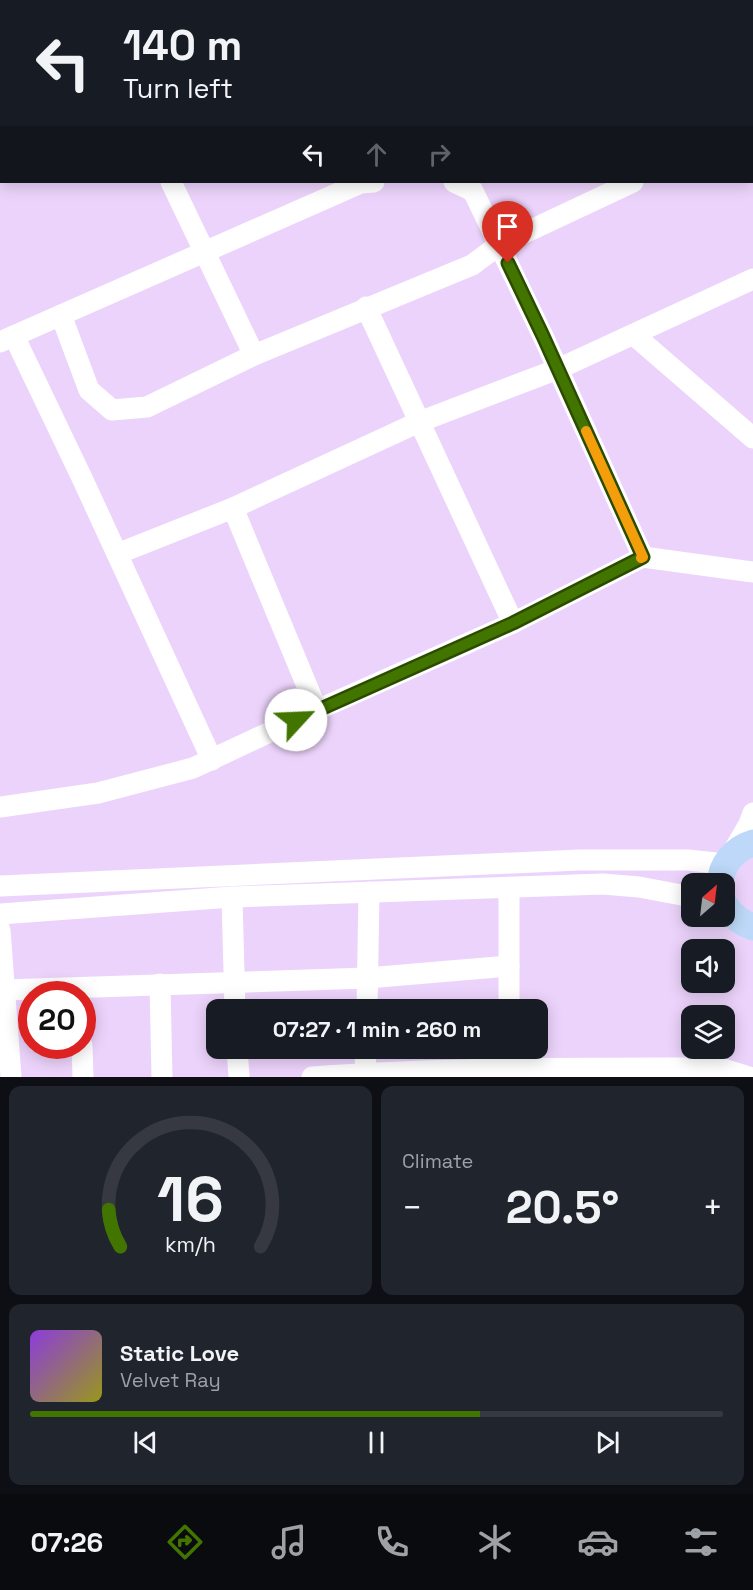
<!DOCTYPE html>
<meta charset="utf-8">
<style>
:root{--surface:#171b24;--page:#20242c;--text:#f1f3f6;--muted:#9ea1a6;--line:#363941;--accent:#427500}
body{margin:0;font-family:"Space Grotesk",sans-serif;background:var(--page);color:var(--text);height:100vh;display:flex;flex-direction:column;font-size:22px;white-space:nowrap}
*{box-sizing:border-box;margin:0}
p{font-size:20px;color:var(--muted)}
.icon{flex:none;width:33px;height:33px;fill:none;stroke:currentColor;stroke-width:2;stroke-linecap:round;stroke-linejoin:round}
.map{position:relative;height:1077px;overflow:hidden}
.details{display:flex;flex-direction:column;gap:9px;padding:9px;background:#0d0f14;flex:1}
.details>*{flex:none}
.guide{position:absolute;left:0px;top:0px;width:753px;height:183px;box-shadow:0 3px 15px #0003;background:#171b24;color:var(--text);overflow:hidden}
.needle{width:39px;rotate:28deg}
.buttons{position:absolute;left:681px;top:873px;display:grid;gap:12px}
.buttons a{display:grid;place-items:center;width:54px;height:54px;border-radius:12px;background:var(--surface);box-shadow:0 3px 15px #0003;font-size:30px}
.speed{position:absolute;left:18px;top:981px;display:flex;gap:12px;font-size:30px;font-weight:700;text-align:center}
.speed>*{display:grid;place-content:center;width:78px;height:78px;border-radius:50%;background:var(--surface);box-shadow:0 3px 15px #0003;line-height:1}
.speed .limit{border:9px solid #d22;background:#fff;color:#111}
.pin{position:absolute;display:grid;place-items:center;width:51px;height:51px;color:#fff;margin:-62px -26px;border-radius:50% 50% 50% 0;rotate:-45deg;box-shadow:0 0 6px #0007}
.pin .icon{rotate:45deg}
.me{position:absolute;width:66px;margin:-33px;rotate:65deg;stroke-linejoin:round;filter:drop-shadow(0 0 4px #0008)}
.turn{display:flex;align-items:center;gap:21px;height:126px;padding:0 24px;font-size:27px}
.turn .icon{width:78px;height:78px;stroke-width:2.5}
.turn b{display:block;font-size:42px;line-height:51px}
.lanes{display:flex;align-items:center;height:57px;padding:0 24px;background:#0003;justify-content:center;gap:30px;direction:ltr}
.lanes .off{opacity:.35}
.big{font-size:45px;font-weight:700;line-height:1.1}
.details .card{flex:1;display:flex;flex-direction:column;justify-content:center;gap:9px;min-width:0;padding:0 21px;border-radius:12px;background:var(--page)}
.details .dial{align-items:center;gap:0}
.dial svg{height:156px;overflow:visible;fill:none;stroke:var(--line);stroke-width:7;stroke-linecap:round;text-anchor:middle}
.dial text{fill:var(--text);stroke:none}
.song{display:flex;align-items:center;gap:18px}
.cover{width:72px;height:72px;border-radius:9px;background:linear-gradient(135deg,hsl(270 70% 55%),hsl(60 70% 35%))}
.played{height:6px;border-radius:3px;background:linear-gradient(90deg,var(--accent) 65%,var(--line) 65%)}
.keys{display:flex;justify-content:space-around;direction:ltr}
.heat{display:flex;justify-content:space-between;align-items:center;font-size:33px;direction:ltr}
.details .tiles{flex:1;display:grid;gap:9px;grid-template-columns:1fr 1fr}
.card:last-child{grid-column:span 2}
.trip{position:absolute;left:206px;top:999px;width:342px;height:60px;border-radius:12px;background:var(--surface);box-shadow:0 3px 15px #0003;font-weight:700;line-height:60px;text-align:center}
.menu{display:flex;height:96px;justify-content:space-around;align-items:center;background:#090b0e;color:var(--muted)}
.menu .icon{width:42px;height:42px}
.menu .active{color:var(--accent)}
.menu b{font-size:27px;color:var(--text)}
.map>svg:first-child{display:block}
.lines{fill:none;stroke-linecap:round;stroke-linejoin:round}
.minor{stroke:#fff;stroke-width:21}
.major{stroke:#bdd8f8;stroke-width:27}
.route-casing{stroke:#2b4c00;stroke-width:15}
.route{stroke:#427500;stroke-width:10}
.slow{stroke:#f59e0b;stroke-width:10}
</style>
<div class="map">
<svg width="753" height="1077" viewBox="0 0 753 1077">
<rect width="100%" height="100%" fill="#ecd3fb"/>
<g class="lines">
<g class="minor">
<polyline points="0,81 2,80"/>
<polyline points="752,127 753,126"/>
<polyline points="171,182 254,355"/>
<polyline points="454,182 473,191 543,336 643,557"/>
<polyline points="366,307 513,623"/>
<polyline points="61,315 89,390 112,410 147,407 254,355 472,265 499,245 633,182"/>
<polyline points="634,335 753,438"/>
<polyline points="14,336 82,478 212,760"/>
<polyline points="0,342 361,183 374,182"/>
<polyline points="233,508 317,710"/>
<polyline points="117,554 233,508 419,422 558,369 753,279"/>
<polyline points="0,807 98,793 193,768 317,710 513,623 643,557 753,572"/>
<polyline points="731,855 749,824 753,813"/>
<polyline points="0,886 579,860 688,860 725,864"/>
<polyline points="509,888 509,1010"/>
<polyline points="232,897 235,1010"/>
<polyline points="0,914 232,897 603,884 639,887 692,897"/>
<polyline points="0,930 11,1077"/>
<polyline points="160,984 162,1077"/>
<polyline points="4,990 367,978 509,966"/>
<polyline points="367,1010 369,892"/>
<polyline points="82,1046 83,1077"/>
<polyline points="237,1048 239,1077"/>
<polyline points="509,1048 510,1077"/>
<polyline points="365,1073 366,1048"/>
<path d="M312,1077C448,1067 584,1068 720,1068L749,1077"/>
</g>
<g class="major">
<path d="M720,884C721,864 734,849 753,843"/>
<path d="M724,904C732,916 740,922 753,927"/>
</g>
</g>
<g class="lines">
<g class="route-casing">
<polyline id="route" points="296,720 513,623 643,557 543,336 508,263"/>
</g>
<use href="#route" class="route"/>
<polyline class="slow" points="586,431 643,557 641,558"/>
</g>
</svg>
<div class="buttons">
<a><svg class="needle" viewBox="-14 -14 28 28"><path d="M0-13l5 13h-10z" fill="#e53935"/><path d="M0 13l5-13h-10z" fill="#9ea1a6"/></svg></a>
<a><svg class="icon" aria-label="sound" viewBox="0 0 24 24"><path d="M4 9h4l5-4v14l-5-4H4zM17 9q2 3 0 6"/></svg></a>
<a><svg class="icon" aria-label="layers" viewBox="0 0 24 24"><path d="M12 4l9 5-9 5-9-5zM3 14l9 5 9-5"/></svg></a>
</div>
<div class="speed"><div class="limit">20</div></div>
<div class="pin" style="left:508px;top:263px;background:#d93025"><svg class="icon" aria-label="arrive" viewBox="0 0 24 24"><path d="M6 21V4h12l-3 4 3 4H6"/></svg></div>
<svg class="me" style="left:296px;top:720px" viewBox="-20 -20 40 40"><circle r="19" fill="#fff"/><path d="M0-13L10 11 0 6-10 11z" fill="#427500"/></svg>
<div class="trip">07:27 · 1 min · 260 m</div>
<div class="guide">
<div class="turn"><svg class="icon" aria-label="left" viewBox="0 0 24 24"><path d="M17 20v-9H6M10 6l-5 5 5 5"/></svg><div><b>140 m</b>Turn left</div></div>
<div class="lanes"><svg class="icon" aria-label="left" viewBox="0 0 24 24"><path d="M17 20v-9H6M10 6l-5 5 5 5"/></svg><svg class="icon off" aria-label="ahead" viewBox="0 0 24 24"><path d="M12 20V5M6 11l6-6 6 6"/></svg><svg class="icon off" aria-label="right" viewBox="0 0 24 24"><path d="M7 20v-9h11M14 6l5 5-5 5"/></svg></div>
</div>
</div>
<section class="details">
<div class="tiles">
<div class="card dial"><svg viewBox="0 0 100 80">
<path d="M14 69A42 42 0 1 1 86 69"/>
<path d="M14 69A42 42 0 0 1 8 50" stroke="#427500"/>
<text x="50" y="56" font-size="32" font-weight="700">16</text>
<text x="50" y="72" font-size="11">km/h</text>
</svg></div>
<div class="card"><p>Climate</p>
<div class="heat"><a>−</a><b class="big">20.5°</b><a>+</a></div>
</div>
<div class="card">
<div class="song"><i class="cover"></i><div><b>Static Love</b><p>Velvet Ray</p></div></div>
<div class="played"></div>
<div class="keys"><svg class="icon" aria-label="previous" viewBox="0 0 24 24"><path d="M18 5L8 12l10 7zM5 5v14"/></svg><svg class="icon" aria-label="pause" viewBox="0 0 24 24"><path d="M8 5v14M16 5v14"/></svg><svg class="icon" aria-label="next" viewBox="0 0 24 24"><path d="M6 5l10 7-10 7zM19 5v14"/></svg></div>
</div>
</div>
</section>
<nav class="menu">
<b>07:26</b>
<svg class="icon active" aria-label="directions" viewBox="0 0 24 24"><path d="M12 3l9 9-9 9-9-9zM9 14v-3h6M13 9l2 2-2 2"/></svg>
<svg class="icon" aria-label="music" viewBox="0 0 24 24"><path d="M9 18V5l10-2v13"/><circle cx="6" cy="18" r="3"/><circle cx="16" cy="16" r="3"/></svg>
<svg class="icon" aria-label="phone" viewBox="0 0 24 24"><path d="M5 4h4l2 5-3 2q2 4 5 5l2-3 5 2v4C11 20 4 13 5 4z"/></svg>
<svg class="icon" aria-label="climate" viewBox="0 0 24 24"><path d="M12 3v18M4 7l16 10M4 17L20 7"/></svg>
<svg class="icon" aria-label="car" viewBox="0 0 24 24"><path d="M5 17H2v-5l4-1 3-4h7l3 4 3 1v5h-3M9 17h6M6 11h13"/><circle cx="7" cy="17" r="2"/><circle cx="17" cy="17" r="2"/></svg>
<svg class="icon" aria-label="filters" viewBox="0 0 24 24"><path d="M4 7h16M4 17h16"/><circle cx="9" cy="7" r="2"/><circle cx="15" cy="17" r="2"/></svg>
</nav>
